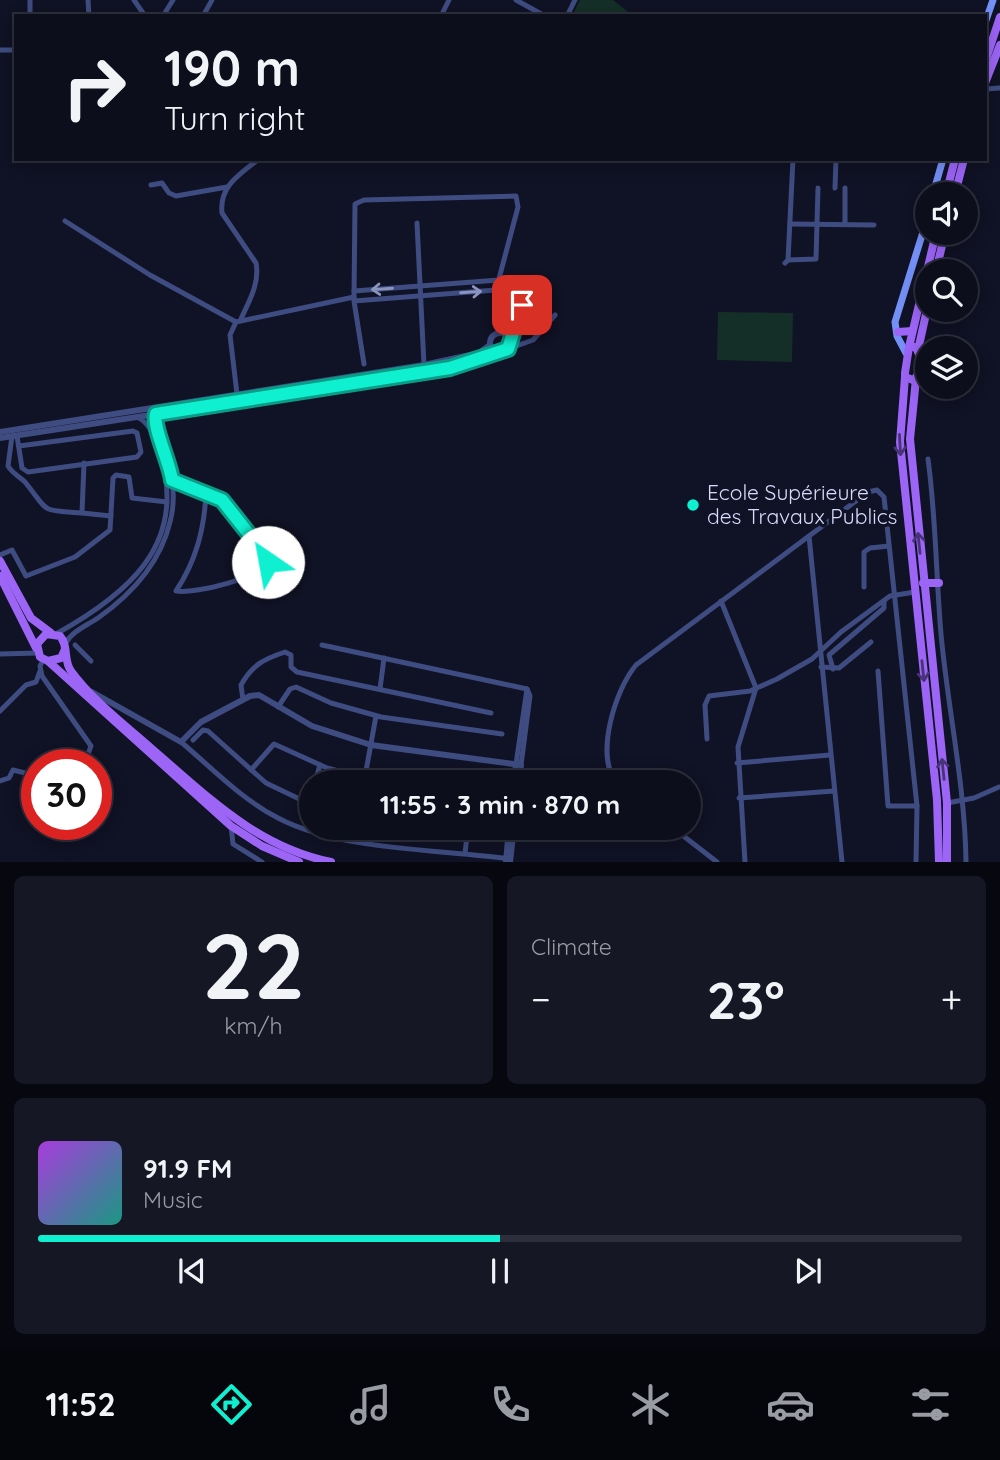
<!DOCTYPE html>
<meta charset="utf-8">
<style>
:root{--surface:#0c0e1c;--page:#151725;--text:#f1f3f6;--muted:#9a9ca3;--line:#2c2e3b;--accent:#0ff0d0}
body{margin:0;font-family:Quicksand,sans-serif;background:var(--page);color:var(--text);height:100vh;display:flex;flex-direction:column;font-size:26px;white-space:nowrap}
*{box-sizing:border-box;margin:0}
p{font-size:23px;color:var(--muted)}
.icon{flex:none;width:38px;height:38px;fill:none;stroke:currentColor;stroke-width:2;stroke-linecap:round;stroke-linejoin:round}
.map{position:relative;height:862px;overflow:hidden}
.drawer{display:flex;flex-direction:column;gap:14px;padding:14px;background:#07080f;flex:1}
.drawer>*{flex:none}
.top-card{position:absolute;left:14px;top:14px;width:973px;height:147px;border-radius:0px;box-shadow:0 4px 18px #0003,0 0 0 2px var(--line);background:#0c0e1c;color:var(--text);overflow:hidden}
.controls{position:absolute;left:915px;top:182px;display:grid;gap:14px}
.controls a{display:grid;place-items:center;width:63px;height:63px;border-radius:50%;background:var(--surface);box-shadow:0 4px 18px #0003,0 0 0 2px var(--line);font-size:35px}
.speed{position:absolute;left:21px;top:749px;display:flex;gap:14px;font-size:35px;font-weight:700;text-align:center}
.speed>*{display:grid;place-content:center;width:91px;height:91px;border-radius:50%;background:var(--surface);box-shadow:0 4px 18px #0003,0 0 0 2px var(--line);line-height:1}
.speed .limit{border:10px solid #d22;background:#fff;color:#111}
.pin{position:absolute;display:grid;place-items:center;width:60px;height:60px;color:#fff;margin:-30px;border-radius:14px;box-shadow:0 4px 10px #0006}
.me{position:absolute;width:77px;margin:-38px;rotate:327deg;stroke-linejoin:round;filter:drop-shadow(0 0 5px #0008)}
.turn{display:flex;align-items:center;gap:24px;height:147px;padding:0 35px;font-size:32px}
.turn .icon{width:91px;height:91px;stroke-width:2.5}
.turn b{display:block;font-size:49px;line-height:60px}
.big{font-size:52px;font-weight:800;line-height:1.1}
.drawer .widget{flex:1;display:flex;flex-direction:column;justify-content:center;gap:10px;min-width:0;padding:0 24px;border-radius:10px;background:var(--page)}
.drawer .dial{align-items:center;gap:0}
.dial b{font-size:91px;line-height:1}
.song{display:flex;align-items:center;gap:21px}
.cover{width:84px;height:84px;border-radius:10px;background:linear-gradient(135deg,hsl(280 70% 55%),hsl(170 70% 35%))}
.played{height:7px;border-radius:4px;background:linear-gradient(90deg,var(--accent) 50%,var(--line) 50%)}
.keys{display:flex;justify-content:space-around;direction:ltr}
.heat{display:flex;justify-content:space-between;align-items:center;font-size:38px;direction:ltr}
.drawer .tiles{flex:1;display:grid;gap:14px;grid-template-columns:1fr 1fr}
.widget:last-child{grid-column:span 2}
.trip{position:absolute;left:299px;top:770px;width:402px;height:70px;border-radius:35px;background:var(--surface);box-shadow:0 4px 18px #0003,0 0 0 2px var(--line);font-weight:800;line-height:70px;text-align:center}
.menu{display:flex;height:112px;justify-content:space-around;align-items:center;background:#05060b;color:var(--muted)}
.menu .icon{width:49px;height:49px}
.menu .current{color:var(--accent)}
.menu b{font-size:32px;color:var(--text)}
.map>svg:first-child{display:block}
.green{fill:#142f27}
.lines{fill:none;stroke-linecap:round;stroke-linejoin:round}
.minor{stroke:#3e4c81;stroke-width:5}
.tertiary{stroke:#3e4c81;stroke-width:6}
.secondary{stroke:#7490f6;stroke-width:7}
.primary{stroke:#9c65f6;stroke-width:8}
.oneway{stroke:#8a94bf}
.oneway2{stroke:#483379}
.route-casing{stroke:#0a9c87;stroke-width:18}
.route{stroke:#0ff0d0;stroke-width:12}
.poi-dot{fill:#0ff0d0;stroke:#101225;stroke-width:2.5}
.labels{text-anchor:middle;stroke-width:7;stroke-linejoin:round;paint-order:stroke}
.poi-label{font-size:21px;fill:#d7dcfd;stroke:#101225;text-anchor:start}
</style>
<div class="map">
<svg width="1000" height="862" viewBox="0 0 1000 862">
<rect width="100%" height="100%" fill="#101225"/>
<g class="green">
<polygon points="580,0 613,0 633,16 572,16"/>
<polygon points="718,312 793,313 792,362 717,360"/>
</g>
<g class="lines">
<g class="minor">
<polyline points="30,0 30,16"/>
<polyline points="88,0 89,16"/>
<polyline points="134,0 145,16"/>
<polyline points="516,0 545,16"/>
<polyline points="163,16 173,0"/>
<polyline points="203,16 212,0"/>
<polyline points="441,16 449,0"/>
<polyline points="567,16 575,0"/>
<polyline points="0,50 16,50"/>
<polyline points="985,89 1000,88"/>
<polyline points="151,185 162,183 169,193 176,196 227,187"/>
<polyline points="835,188 836,159"/>
<polyline points="65,221 150,275 236,322"/>
<polyline points="417,223 424,365"/>
<polyline points="790,224 874,225"/>
<polyline points="845,224 845,188"/>
<polyline points="788,260 816,259 818,188"/>
<polyline points="785,263 788,260 793,159"/>
<polyline points="354,291 499,280"/>
<polyline points="354,301 496,290 518,207 516,196 364,200 355,204 354,297 354,301 364,364"/>
<path d="M241,319C249,301 260,283 256,263L222,213C219,186 240,174 259,159"/>
<polyline points="508,349 533,340 555,315"/>
<polyline points="237,394 230,335 236,322 354,297"/>
<path d="M12,436L8,466C13,474 19,476 25,482C50,513 39,510 82,513"/>
<polyline points="17,436 22,468 28,472 137,457 141,452 137,433 133,431 19,446"/>
<path d="M928,459C936,517 936,576 941,634C948,710 965,785 966,862"/>
<polyline points="84,463 82,513 111,516"/>
<path d="M172,480L222,500L268,559C261,579 195,594 176,591C196,561 204,530 206,494"/>
<polyline points="809,536 842,862"/>
<polyline points="0,555 12,550 26,576 75,557 110,530 113,478 116,475 129,477 132,498 167,502"/>
<polyline points="864,587 864,552 870,548 889,546"/>
<polyline points="721,601 756,688 738,747 745,862"/>
<path d="M56,634C126,595 187,546 161,457C157,442 151,423 137,417"/>
<path d="M65,644C72,631 86,626 98,618C132,594 160,564 170,522C176,500 173,476 167,454C163,441 151,426 156,414"/>
<polyline points="75,645 91,661"/>
<polyline points="322,645 527,689"/>
<polyline points="0,654 38,653"/>
<polyline points="43,660 40,666 42,676 91,746 84,765"/>
<polyline points="821,667 839,668 871,642"/>
<polyline points="833,669 829,655 884,608 884,601"/>
<polyline points="878,671 888,806 917,806"/>
<polyline points="380,689 384,658"/>
<path d="M243,700L241,685C252,665 264,659 285,652L291,655V667L297,672L491,713"/>
<polyline points="278,707 290,689 296,687 331,703 381,717 502,734"/>
<polyline points="0,711 26,685 36,682 40,671"/>
<polyline points="707,739 705,705 709,696 750,691 777,679 812,659 841,632 890,596 915,592"/>
<polyline points="193,740 203,730 208,731 266,783 312,805"/>
<path d="M181,742C212,768 241,799 278,818C341,851 439,849 510,859"/>
<polyline points="737,763 830,755"/>
<polyline points="516,764 527,689"/>
<polyline points="521,765 530,696 527,689"/>
<polyline points="251,770 274,744 327,768 365,778"/>
<polyline points="0,781 9,778 13,770 37,776"/>
<polyline points="315,782 320,765"/>
<polyline points="364,782 376,716"/>
<path d="M616,782C595,755 615,690 636,665L868,492L877,490L884,497L917,806L916,862"/>
<polyline points="739,798 834,791"/>
<polyline points="947,803 974,798 999,787"/>
<polyline points="308,804 312,792"/>
<polyline points="231,826 233,844 262,862"/>
<polyline points="673,828 717,862"/>
<polyline points="356,841 357,828"/>
<polyline points="465,853 468,828"/>
</g>
<g class="tertiary">
<polyline points="501,333 515,302 522,305 509,339"/>
<circle cx="500" cy="343" r="10"/>
<polyline points="0,432 424,365 479,353 490,345"/>
<polyline points="0,438 423,373 477,361 499,353"/>
<polyline points="92,692 181,742 201,722 250,696 259,695 312,726 371,745 521,765 519,782"/>
<polyline points="514,782 516,764"/>
<polyline points="506,862 509,828"/>
<polyline points="510,862 514,828"/>
</g>
<g class="secondary">
<polyline points="985,23 993,0"/>
<polyline points="933,194 943,159"/>
<polyline points="906,353 897,336 895,322 928,216"/>
</g>
<g class="primary">
<polyline points="985,62 1000,17"/>
<polyline points="985,83 1000,45"/>
<polyline points="946,194 955,159"/>
<polyline points="955,194 964,159"/>
<polyline points="936,271 945,233"/>
<polyline points="898,332 912,331"/>
<polyline points="909,347 936,233"/>
<path d="M909,347H915C922,354 921,375 913,380L905,377V373Z"/>
<polyline points="918,350 928,305"/>
<polyline points="905,377 900,442 937,800 939,862"/>
<polyline points="916,379 910,439 947,803 947,862"/>
<polyline points="0,561 31,618 51,633"/>
<polyline points="0,576 36,648"/>
<polyline points="923,583 939,583"/>
<path d="M65,649L61,658L48,661L40,657L37,644L46,634L60,636C69,646 63,660 71,671C93,701 125,725 152,749C208,797 257,847 331,862"/>
<polyline points="48,661 231,826 262,846 299,862"/>
</g>
</g>
<defs><path id="oneway-shaft" d="M-6 0H5M1.5-3L5.5 0L1.5 3" fill="none" stroke-width="1.6" stroke-linecap="round" stroke-linejoin="round" transform="scale(1.75)"/></defs>
<g class="oneway">
<use href="#oneway-shaft" transform="translate(382 289) rotate(176)"/>
<use href="#oneway-shaft" transform="translate(471 292) rotate(-4)"/>
</g>
<g class="oneway2">
<use href="#oneway-shaft" transform="translate(900 445) rotate(87)"/>
<use href="#oneway-shaft" transform="translate(919 543) rotate(-96)"/>
<use href="#oneway-shaft" transform="translate(923 671) rotate(84)"/>
<use href="#oneway-shaft" transform="translate(943 769) rotate(-96)"/>
</g>
<g class="lines">
<g class="route-casing">
<path id="route" d="M268,562L267,557L222,500L172,480C170,463 152,426 156,414L450,368L508,349L522,305"/>
</g>
<use href="#route" class="route"/>
</g>
<circle class="poi-dot" cx="693" cy="505" r="7"/>
<g class="labels">
<g class="poi-label">
<text x="707" y="500">Ecole Supérieure<tspan x="707" dy="24">des Travaux Publics</tspan></text>
</g>
</g>
</svg>
<div class="controls">
<a><svg class="icon" aria-label="sound" viewBox="0 0 24 24"><path d="M4 9h4l5-4v14l-5-4H4zM17 9q2 3 0 6"/></svg></a>
<a><svg class="icon" aria-label="search" viewBox="0 0 24 24"><circle cx="10" cy="10" r="6"/><path d="M15 15l6 6"/></svg></a>
<a><svg class="icon" aria-label="layers" viewBox="0 0 24 24"><path d="M12 4l9 5-9 5-9-5zM3 14l9 5 9-5"/></svg></a>
</div>
<div class="speed"><div class="limit">30</div></div>
<div class="pin" style="left:522px;top:305px;background:#d93025"><svg class="icon" aria-label="arrive" viewBox="0 0 24 24"><path d="M6 21V4h12l-3 4 3 4H6"/></svg></div>
<svg class="me" style="left:268px;top:562px" viewBox="-20 -20 40 40"><circle r="19" fill="#fff"/><path d="M0-13L10 11 0 6-10 11z" fill="#0ff0d0"/></svg>
<div class="trip">11:55 · 3 min · 870 m</div>
<div class="top-card">
<div class="turn"><svg class="icon" aria-label="right" viewBox="0 0 24 24"><path d="M7 20v-9h11M14 6l5 5-5 5"/></svg><div><b>190 m</b>Turn right</div></div>
</div>
</div>
<section class="drawer">
<div class="tiles">
<div class="widget dial"><b>22</b><p>km/h</p></div>
<div class="widget"><p>Climate</p>
<div class="heat"><a>−</a><b class="big">23°</b><a>+</a></div>
</div>
<div class="widget">
<div class="song"><i class="cover"></i><div><b>91.9 FM</b><p>Music</p></div></div>
<div class="played"></div>
<div class="keys"><svg class="icon" aria-label="previous" viewBox="0 0 24 24"><path d="M18 5L8 12l10 7zM5 5v14"/></svg><svg class="icon" aria-label="pause" viewBox="0 0 24 24"><path d="M8 5v14M16 5v14"/></svg><svg class="icon" aria-label="next" viewBox="0 0 24 24"><path d="M6 5l10 7-10 7zM19 5v14"/></svg></div>
</div>
</div>
</section>
<nav class="menu">
<b>11:52</b>
<svg class="icon current" aria-label="directions" viewBox="0 0 24 24"><path d="M12 3l9 9-9 9-9-9zM9 14v-3h6M13 9l2 2-2 2"/></svg>
<svg class="icon" aria-label="music" viewBox="0 0 24 24"><path d="M9 18V5l10-2v13"/><circle cx="6" cy="18" r="3"/><circle cx="16" cy="16" r="3"/></svg>
<svg class="icon" aria-label="phone" viewBox="0 0 24 24"><path d="M5 4h4l2 5-3 2q2 4 5 5l2-3 5 2v4C11 20 4 13 5 4z"/></svg>
<svg class="icon" aria-label="climate" viewBox="0 0 24 24"><path d="M12 3v18M4 7l16 10M4 17L20 7"/></svg>
<svg class="icon" aria-label="car" viewBox="0 0 24 24"><path d="M5 17H2v-5l4-1 3-4h7l3 4 3 1v5h-3M9 17h6M6 11h13"/><circle cx="7" cy="17" r="2"/><circle cx="17" cy="17" r="2"/></svg>
<svg class="icon" aria-label="filters" viewBox="0 0 24 24"><path d="M4 7h16M4 17h16"/><circle cx="9" cy="7" r="2"/><circle cx="15" cy="17" r="2"/></svg>
</nav>
